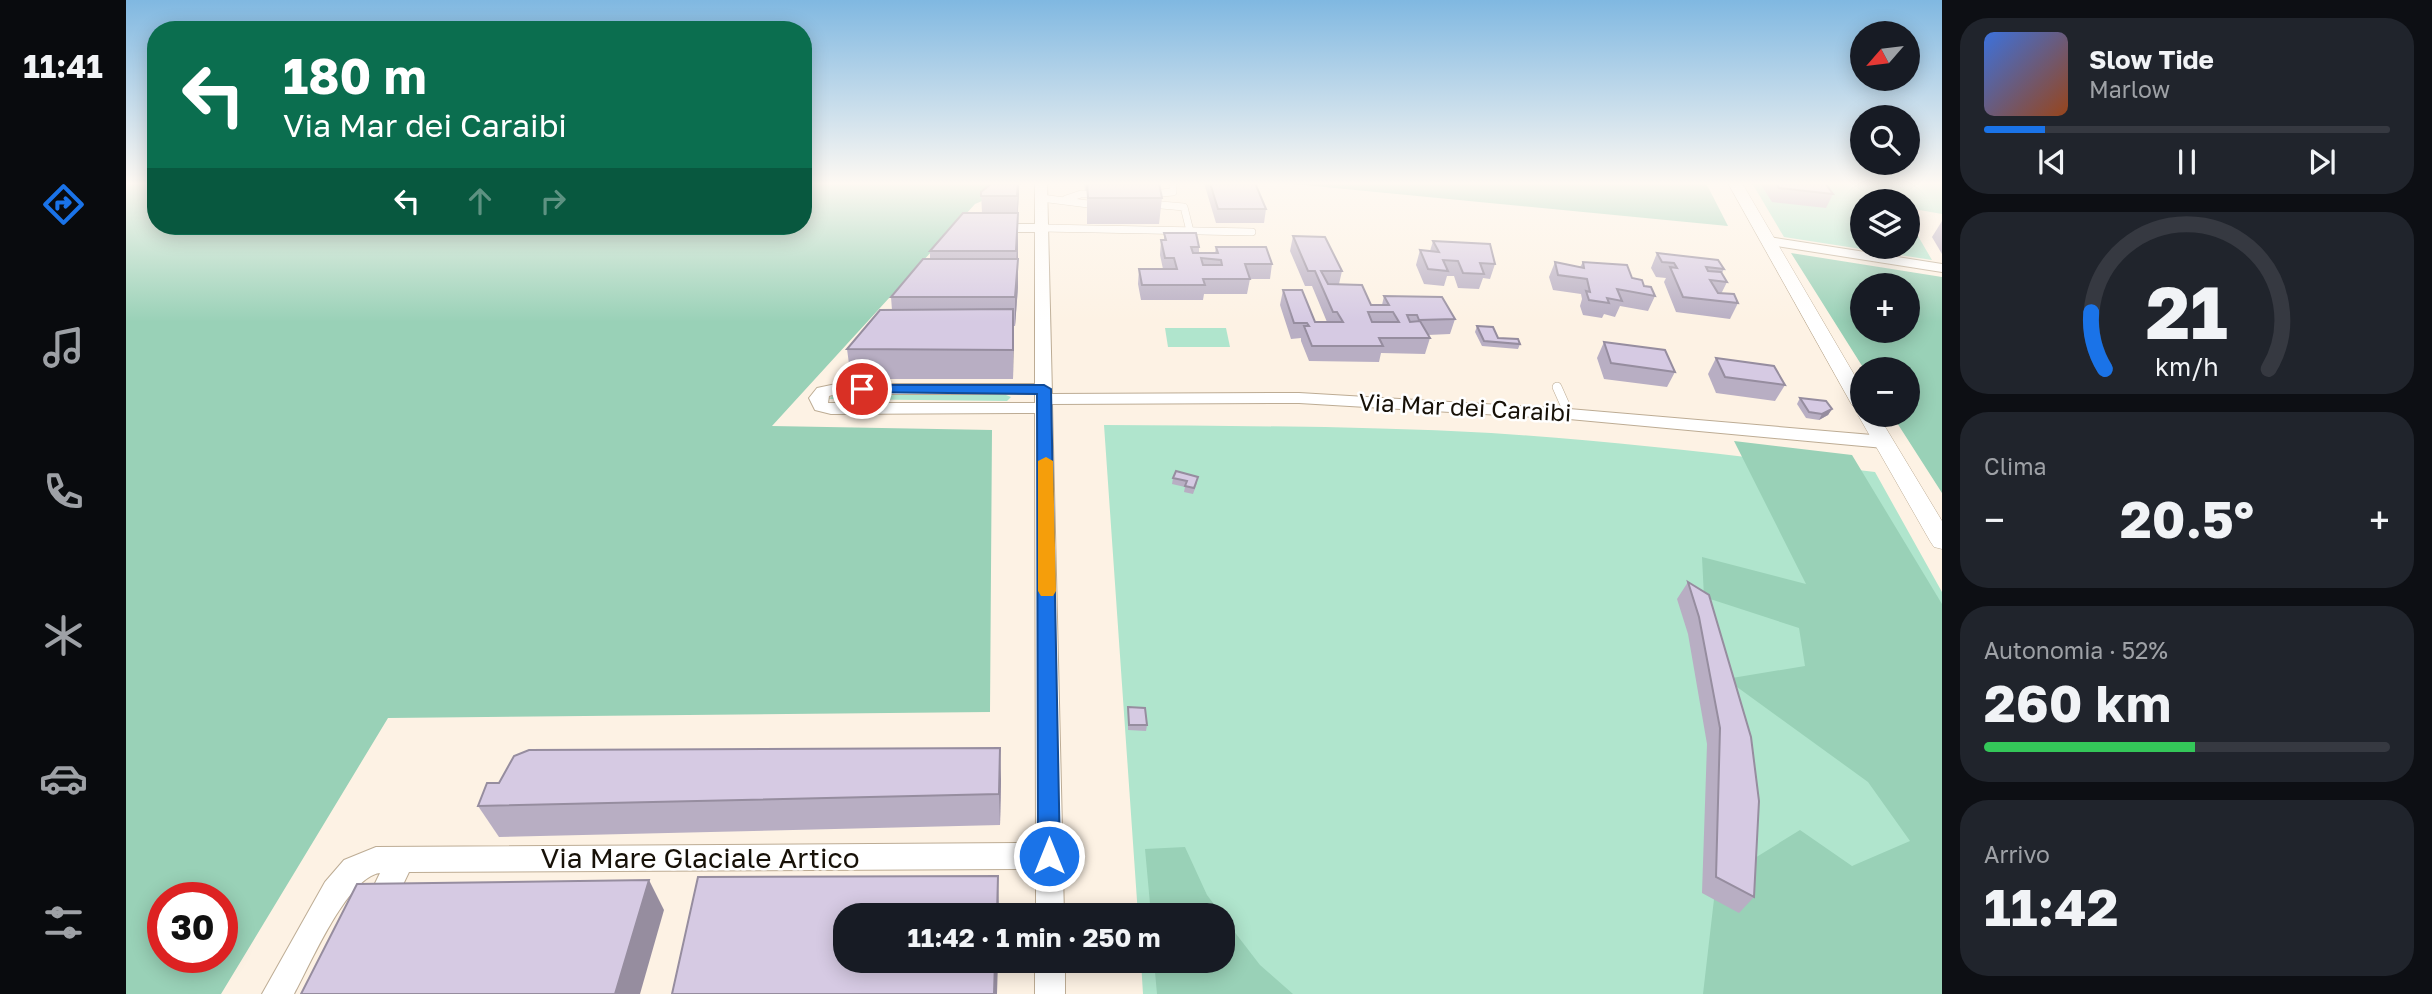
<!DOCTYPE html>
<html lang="it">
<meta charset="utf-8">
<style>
:root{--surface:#171b24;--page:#20242c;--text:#f1f3f6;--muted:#9ea1a6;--line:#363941;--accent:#1a73e8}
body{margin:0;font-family:"Golos Text",sans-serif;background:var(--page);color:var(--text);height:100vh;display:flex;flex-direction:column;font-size:26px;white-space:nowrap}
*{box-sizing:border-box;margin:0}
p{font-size:23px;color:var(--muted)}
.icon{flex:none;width:38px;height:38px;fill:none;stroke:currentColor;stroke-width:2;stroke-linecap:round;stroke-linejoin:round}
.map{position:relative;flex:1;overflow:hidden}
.drawer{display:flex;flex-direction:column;gap:18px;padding:18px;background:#0d0f14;width:490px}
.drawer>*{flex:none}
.banner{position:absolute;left:21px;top:21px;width:665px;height:214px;border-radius:28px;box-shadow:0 4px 18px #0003;background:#0b6e4f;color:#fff;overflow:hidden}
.needle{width:46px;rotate:242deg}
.fabs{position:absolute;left:1724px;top:21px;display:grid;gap:14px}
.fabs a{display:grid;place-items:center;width:70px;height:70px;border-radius:50%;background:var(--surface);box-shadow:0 4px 18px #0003;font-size:35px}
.speed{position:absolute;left:21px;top:882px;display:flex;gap:14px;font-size:35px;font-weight:700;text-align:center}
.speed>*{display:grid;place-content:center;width:91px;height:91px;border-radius:50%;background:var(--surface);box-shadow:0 4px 18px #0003;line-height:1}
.speed .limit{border:10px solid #d22;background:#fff;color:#111}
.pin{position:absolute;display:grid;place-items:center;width:60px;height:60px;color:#fff;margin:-30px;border:4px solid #fff;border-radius:50%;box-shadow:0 2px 7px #0007}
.me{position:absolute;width:77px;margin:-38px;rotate:0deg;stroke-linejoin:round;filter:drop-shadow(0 0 5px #0008)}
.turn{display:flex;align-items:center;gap:24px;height:147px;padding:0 21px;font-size:32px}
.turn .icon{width:91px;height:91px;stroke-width:2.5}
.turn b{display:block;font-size:49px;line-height:60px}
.lanes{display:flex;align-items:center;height:66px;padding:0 21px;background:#0003;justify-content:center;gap:35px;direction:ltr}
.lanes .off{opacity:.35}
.big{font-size:52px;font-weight:700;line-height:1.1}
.drawer .card{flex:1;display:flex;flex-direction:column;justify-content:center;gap:10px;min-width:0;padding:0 24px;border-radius:28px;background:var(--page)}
.drawer .dial{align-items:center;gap:0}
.dial svg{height:182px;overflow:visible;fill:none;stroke:var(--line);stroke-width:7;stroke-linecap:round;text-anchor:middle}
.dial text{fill:var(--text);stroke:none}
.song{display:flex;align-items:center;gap:21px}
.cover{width:84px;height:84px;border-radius:10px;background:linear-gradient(135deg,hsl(220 70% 55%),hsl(20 70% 35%))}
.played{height:7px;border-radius:4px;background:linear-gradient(90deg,var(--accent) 15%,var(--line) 15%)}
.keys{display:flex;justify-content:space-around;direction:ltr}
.heat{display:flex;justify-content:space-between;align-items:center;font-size:38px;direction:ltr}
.charge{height:10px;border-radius:5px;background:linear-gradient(90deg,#34c759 52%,var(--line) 0)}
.trip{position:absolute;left:707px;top:903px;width:402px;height:70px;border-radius:28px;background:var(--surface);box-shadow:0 4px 18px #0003;font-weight:700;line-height:70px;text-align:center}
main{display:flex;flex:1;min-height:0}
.tab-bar{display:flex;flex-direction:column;width:126px;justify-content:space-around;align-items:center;background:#090b0e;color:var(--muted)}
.tab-bar .icon{width:49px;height:49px}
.tab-bar .selected{color:var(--accent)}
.tab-bar b{font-size:32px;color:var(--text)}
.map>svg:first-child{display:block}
.green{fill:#b0e5cd}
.forest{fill:#99d1b7;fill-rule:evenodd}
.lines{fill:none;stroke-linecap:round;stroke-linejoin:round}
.service-far1-casing{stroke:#bdac94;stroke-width:8}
.service-casing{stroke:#bdac94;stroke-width:10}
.minor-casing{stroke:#bdac94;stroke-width:2}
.tertiary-casing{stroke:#bdac94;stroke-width:1}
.service-far1{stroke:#fff;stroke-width:7}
.service{stroke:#fff;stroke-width:9}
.minor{fill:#fff;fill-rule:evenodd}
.tertiary{fill:#fff;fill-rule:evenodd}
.wall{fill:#b8aec3}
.shaded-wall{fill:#968d9f}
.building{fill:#d6cae3;stroke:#968d9f;stroke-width:2;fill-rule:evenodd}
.route{fill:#1a73e8;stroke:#114b97;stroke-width:2}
.slow{fill:#f59e0b}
.labels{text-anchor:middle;stroke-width:5;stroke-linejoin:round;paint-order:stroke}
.street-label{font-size:24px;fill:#171108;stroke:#fff}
.near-street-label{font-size:28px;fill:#171108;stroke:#fff}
</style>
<main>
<nav class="tab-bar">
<b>11:41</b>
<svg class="icon selected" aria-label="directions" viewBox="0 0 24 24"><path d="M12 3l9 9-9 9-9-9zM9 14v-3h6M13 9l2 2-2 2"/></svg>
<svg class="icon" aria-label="music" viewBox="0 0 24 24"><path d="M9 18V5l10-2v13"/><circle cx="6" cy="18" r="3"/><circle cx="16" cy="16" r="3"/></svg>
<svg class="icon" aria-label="phone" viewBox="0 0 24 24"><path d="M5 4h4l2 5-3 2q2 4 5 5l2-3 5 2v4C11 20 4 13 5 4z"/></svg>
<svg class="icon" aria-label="climate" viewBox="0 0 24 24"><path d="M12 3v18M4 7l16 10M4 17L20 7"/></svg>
<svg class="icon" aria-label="car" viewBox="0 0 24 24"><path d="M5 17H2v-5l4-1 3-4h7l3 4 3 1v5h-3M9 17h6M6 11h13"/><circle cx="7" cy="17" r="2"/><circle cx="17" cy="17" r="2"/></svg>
<svg class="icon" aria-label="filters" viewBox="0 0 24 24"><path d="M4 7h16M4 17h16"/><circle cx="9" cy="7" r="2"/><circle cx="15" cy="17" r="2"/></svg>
</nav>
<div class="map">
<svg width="1816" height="994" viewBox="0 0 1816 994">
<rect width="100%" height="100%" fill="#fdf2e4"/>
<g class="green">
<polygon points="1626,183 1816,183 1816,214 1782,208 1782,201 1736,201 1736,247 1782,247 1782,219 1806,260 1658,237"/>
<polygon points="1039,328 1100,328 1104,347 1042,347"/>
<polygon points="708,395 880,395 885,397 881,401 702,399"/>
<path d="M978,425C1107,426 1236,426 1365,433C1493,441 1621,457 1749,472L1816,592V994H1017L1015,961H1097V915H1012Z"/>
</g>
<g class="forest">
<path d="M0,183H30V226H677V183H898L849,204L646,426L866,430L864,712L262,718L95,994H0ZM37,898H96V957H37Z"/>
<polygon points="1157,183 1580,183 1602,226"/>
<path d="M1665,253L1816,277V493L1766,415H1782V369H1738ZM1782,285V331H1736V285Z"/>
<polygon points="1608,441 1726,455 1816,604 1816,994 1577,994 1590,882 1674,830 1726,866 1784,841 1742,782 1600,679 1679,666 1673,628 1578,597 1576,557 1680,584"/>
<polygon points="1059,847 1081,895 1096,915 1025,915 1019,849"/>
<polygon points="1097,917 1134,965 1167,994 1031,994 1028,961 1097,961"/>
</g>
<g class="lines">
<g class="service-far1-casing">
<g id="service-far1">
<polyline points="1023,194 1047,192 1047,183"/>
<polyline points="915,198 970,205"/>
<polyline points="940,199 955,194 973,194"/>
<polyline points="1024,204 1058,207 1064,231"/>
<polyline points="916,228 1126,232"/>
</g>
</g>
<g class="service-casing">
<polyline id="service" points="1431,387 1443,414"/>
</g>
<g class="minor-casing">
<g id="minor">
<path d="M909,183H921L926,394L1173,393L1443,409L1758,436L1767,442L1758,448L1443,419L1173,403L926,404L938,915H910V869L283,872L263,914L253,918L243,914L239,904L254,873C221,877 184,965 168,994H136L199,882L218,860L250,847L910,843L909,413L705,414L689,410L683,398L691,388L710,384H909V232H868L861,228L868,224H909ZM710,394H909V403H702L703,396Z"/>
<polygon points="1643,237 1816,264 1816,272 1638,244 1636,241"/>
<rect x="909" y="961" width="30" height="33"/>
</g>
</g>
<g class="tertiary-casing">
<polygon id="tertiary" points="1602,183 1616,183 1736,388 1736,415 1752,415 1816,521 1816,549 1808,547 1804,541 1732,415 1735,411 1726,405"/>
</g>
<use href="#service-far1" class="service-far1"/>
<use href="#service" class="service"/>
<use href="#minor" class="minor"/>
<use href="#tertiary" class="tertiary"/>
</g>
<g class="wall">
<polygon points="866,183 893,183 892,213 892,287 889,326 887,326 887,379 725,379 721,349 766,310 765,297 804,259 804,251 856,213 855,192"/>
<polygon points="958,183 1033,183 1036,198 1033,224 961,224 961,191 959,191"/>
<polygon points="1078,183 1129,183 1140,209 1138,223 1090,223"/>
<polygon points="1634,183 1699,183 1707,194 1700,208 1646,202"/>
<polygon points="1816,221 1816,254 1806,237"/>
<polygon points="1038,233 1073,247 1073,253 1089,253 1090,247 1146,264 1144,279 1124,279 1121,294 1078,294 1077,300 1015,300 1012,284 1013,269 1037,269 1034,255 1035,240 1038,240"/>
<polygon points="1167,236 1216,271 1213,284 1245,305 1256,305 1258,296 1329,319 1324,334 1302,335 1304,338 1299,354 1255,353 1253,362 1183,361 1175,341 1175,338 1165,339 1154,305 1157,290 1189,322 1201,322 1186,286 1179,286 1164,251"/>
<polygon points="1307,241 1369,264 1364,279 1357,278 1353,289 1332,288 1328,276 1321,276 1318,286 1298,284 1290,265 1294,250 1304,251"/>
<polygon points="1531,253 1598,269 1596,273 1601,282 1595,294 1612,303 1604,319 1550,312 1538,282 1540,278 1530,277 1525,268"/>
<polygon points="1429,262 1454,267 1457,262 1506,278 1518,286 1529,296 1522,311 1494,306 1489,317 1478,314 1476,318 1457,315 1454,306 1456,299 1455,294 1427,290 1423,277"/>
<polygon points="1351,326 1372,338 1394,344 1392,349 1356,346 1349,332"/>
<polygon points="1478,342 1549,372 1541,387 1478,379 1471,358"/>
<polygon points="1590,358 1659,385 1649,401 1590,393 1582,374"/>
<polygon points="1674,398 1706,409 1702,415 1693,420 1680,418 1671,404"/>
<polygon points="1047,478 1071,483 1067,494 1058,492 1059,487 1046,484"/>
<polygon points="1562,582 1583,595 1628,897 1613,913 1576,893 1581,744 1562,634 1551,599"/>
<polygon points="1002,707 1021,725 1020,731 1002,730"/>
<polygon points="875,780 874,825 373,837 352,806"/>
</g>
<g class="shaded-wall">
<polygon points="892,183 893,183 893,194 891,222"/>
<polygon points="892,213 892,287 889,326 889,297"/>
<polygon points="887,309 888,338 887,379"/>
<polygon points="1706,409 1702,415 1693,420 1696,414"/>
<polygon points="874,748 875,780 874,825 873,794"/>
<polygon points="872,876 873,915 871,915"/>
<polygon points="523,880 538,910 514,994 489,994"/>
<polygon points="869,961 872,961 871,994 868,994"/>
</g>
<g class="building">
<polygon points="866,183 892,183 891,196 855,196 855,192"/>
<polygon points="961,183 1033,183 1036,198 962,198"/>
<polygon points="1084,183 1129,183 1140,209 1092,209"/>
<polygon points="1650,183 1699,183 1707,194 1653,188"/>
<polygon points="837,213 892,213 890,251 804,251"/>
<path d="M1038,233H1070L1073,247H1065L1067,253H1092L1090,247H1140L1146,264H1119L1124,279H1077L1079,285H1016L1013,269H1051L1048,258H1039L1035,240H1040ZM1075,258L1095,260L1096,265H1077Z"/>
<path d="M1167,236L1199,237L1216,271H1195L1202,284L1236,285L1245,305H1263L1258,296L1316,297L1329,319L1293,320L1291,315H1281L1284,322L1294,321L1304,338H1253L1257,346H1186L1178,326H1183L1181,323H1168L1157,290H1176L1189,322H1217L1211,312H1207L1189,271H1182ZM1242,312H1267L1273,322H1246Z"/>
<polygon points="1307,241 1364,244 1369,264 1354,263 1358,274 1337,273 1332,261 1317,260 1322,271 1302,269 1294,250 1313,252"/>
<polygon points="1531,253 1592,260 1598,269 1580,267 1582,271 1595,272 1601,282 1584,280 1592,293 1608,294 1612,303 1557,297 1544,267 1551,268 1548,263 1536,262"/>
<polygon points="797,259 892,259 889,297 765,297"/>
<polygon points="1429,262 1458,268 1457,262 1501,265 1506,278 1516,280 1518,286 1525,287 1529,296 1491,289 1496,301 1481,298 1483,303 1463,300 1460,291 1464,292 1461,279 1432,275"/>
<polygon points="887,309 887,350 721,349 754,310"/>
<polygon points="1351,326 1367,327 1372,338 1392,339 1394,344 1358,341"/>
<polygon points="1478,342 1539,350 1549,372 1485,363"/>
<polygon points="1590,358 1648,366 1659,385 1599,377"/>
<polygon points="1674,398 1700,401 1706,409 1696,414 1683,412"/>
<polygon points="1050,471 1072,477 1068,488 1059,486 1061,481 1047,478"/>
<polygon points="1562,582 1583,595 1625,737 1633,801 1628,897 1590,877 1594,728 1573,617"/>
<polygon points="1002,707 1019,708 1021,725 1003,725"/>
<polygon points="874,748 873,794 352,806 361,783 373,783 388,756 403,750"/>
<polygon points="872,876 871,915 719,915 719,961 869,961 868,994 546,994 572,877"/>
<polygon points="523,880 489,994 175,994 231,884"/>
</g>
<linearGradient id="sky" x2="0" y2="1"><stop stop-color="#80b8e1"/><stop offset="0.57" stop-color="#fef9f3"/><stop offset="1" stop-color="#fef9f3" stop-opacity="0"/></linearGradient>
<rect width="1816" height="322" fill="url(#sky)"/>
<polygon class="route" points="736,385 918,385 925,389 934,856 931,864 923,867 915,864 912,856 911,394 731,392 731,386"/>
<polygon class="slow" points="920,457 927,461 930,591 927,596 915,596 912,591 912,461"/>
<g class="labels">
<g class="street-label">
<text transform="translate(1339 408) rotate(3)" y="8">Via Mar dei Caraibi</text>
</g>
<g class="near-street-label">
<text x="574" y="868">Via Mare Glaciale Artico</text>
</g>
</g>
</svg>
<div class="fabs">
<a><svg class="needle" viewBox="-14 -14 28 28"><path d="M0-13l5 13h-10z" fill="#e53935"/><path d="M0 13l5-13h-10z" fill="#9ea1a6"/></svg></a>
<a><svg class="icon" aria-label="search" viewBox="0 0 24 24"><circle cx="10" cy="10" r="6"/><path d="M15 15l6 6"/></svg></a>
<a><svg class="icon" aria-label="layers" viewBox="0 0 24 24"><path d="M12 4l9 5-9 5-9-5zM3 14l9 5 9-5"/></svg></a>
<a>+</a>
<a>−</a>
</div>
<div class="speed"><div class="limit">30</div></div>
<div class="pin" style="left:736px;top:389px;background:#d93025"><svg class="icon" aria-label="arrive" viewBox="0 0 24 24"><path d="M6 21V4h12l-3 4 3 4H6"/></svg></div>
<svg class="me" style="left:923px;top:856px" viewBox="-20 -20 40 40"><circle r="17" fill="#1a73e8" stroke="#fff" stroke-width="3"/><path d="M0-11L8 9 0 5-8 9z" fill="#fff"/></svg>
<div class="trip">11:42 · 1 min · 250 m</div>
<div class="banner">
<div class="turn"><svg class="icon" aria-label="left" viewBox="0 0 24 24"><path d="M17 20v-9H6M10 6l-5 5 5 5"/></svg><div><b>180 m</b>Via Mar dei Caraibi</div></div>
<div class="lanes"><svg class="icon" aria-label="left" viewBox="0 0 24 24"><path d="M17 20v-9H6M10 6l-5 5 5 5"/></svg><svg class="icon off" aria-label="ahead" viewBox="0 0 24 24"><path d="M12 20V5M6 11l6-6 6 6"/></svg><svg class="icon off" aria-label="right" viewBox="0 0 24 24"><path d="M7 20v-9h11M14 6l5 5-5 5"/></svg></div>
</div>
</div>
<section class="drawer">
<div class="card">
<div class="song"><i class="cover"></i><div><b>Slow Tide</b><p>Marlow</p></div></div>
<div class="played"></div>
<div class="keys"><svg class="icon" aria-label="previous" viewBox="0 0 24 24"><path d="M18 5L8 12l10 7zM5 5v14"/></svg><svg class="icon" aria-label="pause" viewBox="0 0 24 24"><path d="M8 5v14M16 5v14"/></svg><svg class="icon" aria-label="next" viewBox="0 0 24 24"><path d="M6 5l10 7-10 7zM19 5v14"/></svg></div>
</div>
<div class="card dial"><svg viewBox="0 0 100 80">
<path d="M14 69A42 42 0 1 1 86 69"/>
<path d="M14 69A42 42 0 0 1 8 44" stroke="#1a73e8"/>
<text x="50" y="56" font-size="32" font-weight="700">21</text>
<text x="50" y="72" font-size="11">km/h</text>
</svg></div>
<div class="card"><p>Clima</p>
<div class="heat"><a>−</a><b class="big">20.5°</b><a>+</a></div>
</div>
<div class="card"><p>Autonomia · 52%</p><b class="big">260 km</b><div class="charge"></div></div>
<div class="card"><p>Arrivo</p><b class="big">11:42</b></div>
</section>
</main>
